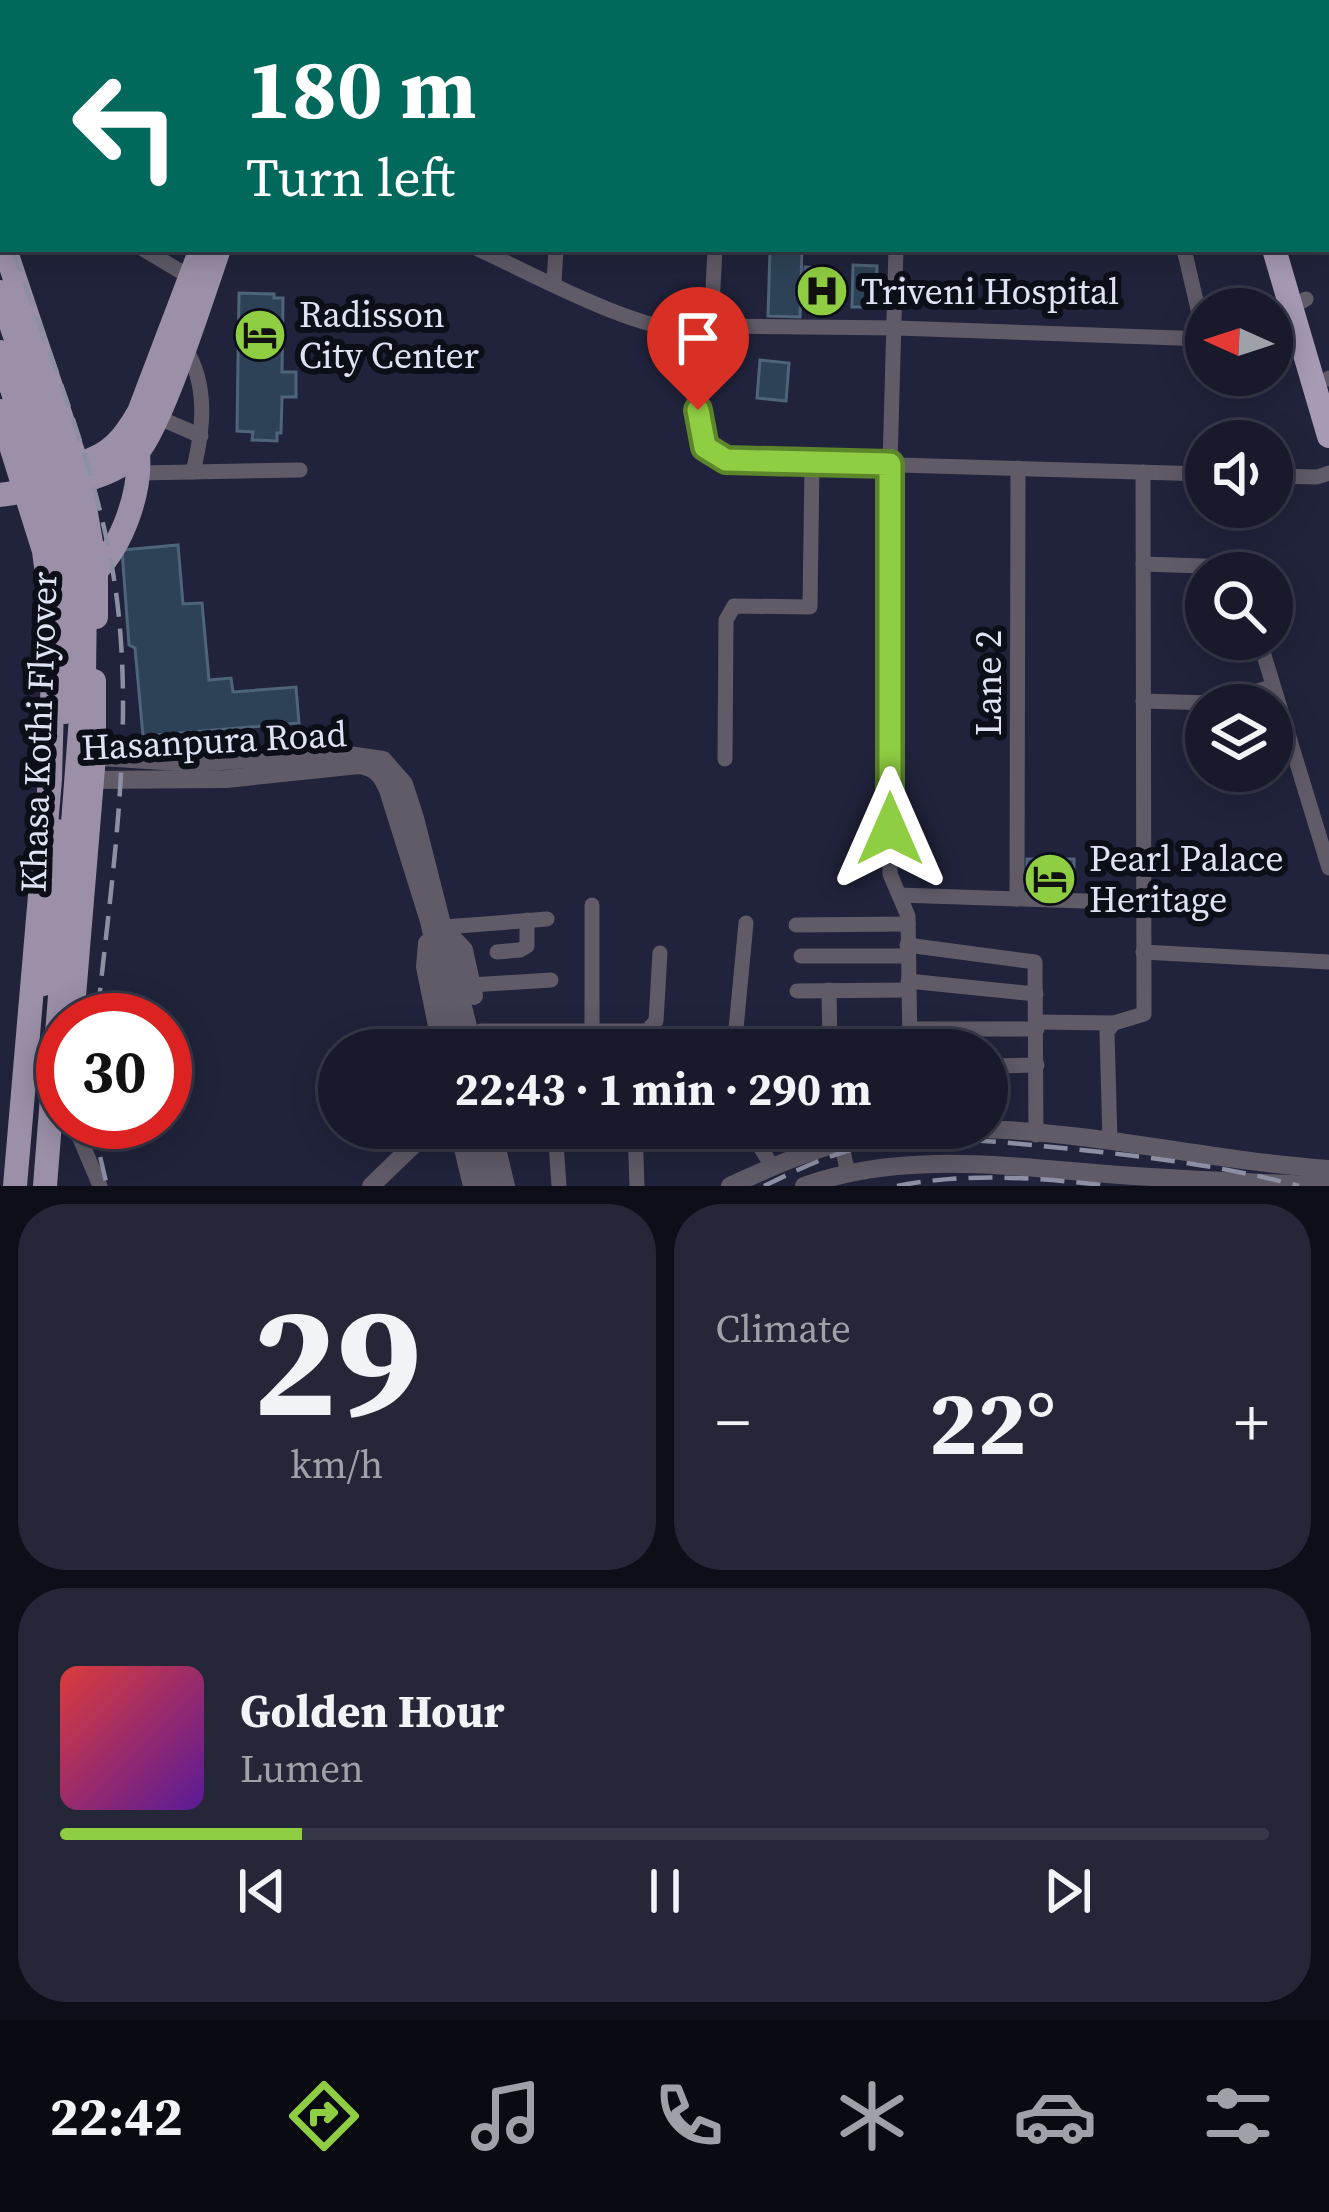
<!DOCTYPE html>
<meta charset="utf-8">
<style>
:root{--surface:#181a2c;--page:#252738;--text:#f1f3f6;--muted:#9fa1a9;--line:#363848;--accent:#8fcd42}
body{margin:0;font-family:"Source Serif 4",serif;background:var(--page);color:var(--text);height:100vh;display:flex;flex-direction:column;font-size:45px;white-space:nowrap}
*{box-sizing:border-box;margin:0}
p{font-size:39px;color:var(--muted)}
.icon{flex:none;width:66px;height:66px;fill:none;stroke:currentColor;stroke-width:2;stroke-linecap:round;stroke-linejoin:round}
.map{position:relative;height:1186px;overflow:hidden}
.panel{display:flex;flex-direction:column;gap:18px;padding:18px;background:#0d0e18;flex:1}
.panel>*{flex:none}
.guide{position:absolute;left:0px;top:0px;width:1329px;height:252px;box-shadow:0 6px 30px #0003,0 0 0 3px var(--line);background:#00695c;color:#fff;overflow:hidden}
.needle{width:78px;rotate:273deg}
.buttons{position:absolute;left:1185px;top:288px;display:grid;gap:24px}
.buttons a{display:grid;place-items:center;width:108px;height:108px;border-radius:50%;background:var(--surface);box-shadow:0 6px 30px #0003,0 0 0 3px var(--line);font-size:60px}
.speed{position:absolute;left:36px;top:993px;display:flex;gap:24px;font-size:60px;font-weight:700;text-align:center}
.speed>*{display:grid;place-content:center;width:156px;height:156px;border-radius:50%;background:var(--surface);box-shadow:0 6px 30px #0003,0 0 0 3px var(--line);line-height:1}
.speed .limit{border:18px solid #d22;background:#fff;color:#111}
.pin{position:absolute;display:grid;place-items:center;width:102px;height:102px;color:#fff;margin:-123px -51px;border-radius:50% 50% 50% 0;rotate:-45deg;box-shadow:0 0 12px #0007}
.pin .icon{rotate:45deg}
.me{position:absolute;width:132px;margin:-66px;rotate:0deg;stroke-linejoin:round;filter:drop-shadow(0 0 9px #0008)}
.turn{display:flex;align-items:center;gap:42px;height:252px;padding:0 48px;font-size:54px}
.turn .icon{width:156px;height:156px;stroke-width:2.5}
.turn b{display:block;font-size:84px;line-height:102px}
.big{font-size:90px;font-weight:700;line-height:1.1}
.panel .card{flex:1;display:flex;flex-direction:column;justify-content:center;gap:18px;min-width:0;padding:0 42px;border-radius:48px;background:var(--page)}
.panel .dial{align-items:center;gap:0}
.dial b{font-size:156px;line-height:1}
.song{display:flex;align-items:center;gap:36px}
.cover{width:144px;height:144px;border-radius:18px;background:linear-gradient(135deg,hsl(0 70% 55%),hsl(270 70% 35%))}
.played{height:12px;border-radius:6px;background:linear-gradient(90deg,var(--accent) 20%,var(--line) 20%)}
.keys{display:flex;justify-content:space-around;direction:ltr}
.heat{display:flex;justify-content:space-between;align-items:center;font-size:66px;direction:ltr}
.panel .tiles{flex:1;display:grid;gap:18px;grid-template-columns:1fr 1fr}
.card:last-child{grid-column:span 2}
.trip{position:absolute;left:318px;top:1029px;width:690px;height:120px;border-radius:60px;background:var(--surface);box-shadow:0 6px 30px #0003,0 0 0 3px var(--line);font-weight:700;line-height:120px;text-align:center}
.menu{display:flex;height:192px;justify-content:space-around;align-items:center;background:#0a0a12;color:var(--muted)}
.menu .icon{width:84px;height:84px}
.menu .selected{color:var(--accent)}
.menu b{font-size:54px;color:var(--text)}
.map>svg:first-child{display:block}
.building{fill:#2d4257;stroke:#4e647a;stroke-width:3}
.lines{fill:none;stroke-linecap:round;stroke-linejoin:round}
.minor{stroke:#605b67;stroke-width:15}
.tertiary{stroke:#605b67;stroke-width:18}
.primary{stroke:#9b90a8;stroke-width:24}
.trunk{stroke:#a79ab5;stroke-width:24}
.rail{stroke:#8d90a4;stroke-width:4.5;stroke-dasharray:24 12;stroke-linecap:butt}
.primary-bridge{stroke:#9b90a8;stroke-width:24}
.route-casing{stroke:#5d852b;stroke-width:30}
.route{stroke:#8fcd42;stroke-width:21}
.labels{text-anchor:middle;stroke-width:12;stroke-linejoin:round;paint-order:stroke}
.poi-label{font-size:36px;fill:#e0e3f4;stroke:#0c0e18;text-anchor:start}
.street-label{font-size:36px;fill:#e0e3f4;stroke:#0c0e18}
</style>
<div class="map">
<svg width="1329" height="1186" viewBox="0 0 1329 1186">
<rect width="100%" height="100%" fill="#20233b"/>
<g class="building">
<polygon points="770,249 802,249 800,317 768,316"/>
<polygon points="853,265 877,266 876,307 852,307"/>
<polygon points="805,267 833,269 832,300 804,299"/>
<polygon points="239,293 274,294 274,298 283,298 282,372 296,372 296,397 282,397 281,433 277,433 277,441 252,440 253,432 237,431"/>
<polygon points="760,360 789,363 786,401 757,398"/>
<polygon points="178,545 183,604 202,603 209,680 231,678 233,692 296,687 299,723 143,736 135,648 129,645 122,550"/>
<polygon points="1027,859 1074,859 1074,888 1027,887"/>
</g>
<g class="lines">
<g class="minor">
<polyline points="708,0 716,3"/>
<polyline points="895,0 902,3"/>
<polyline points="1295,2 1296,3"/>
<polyline points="748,3 750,0"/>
<polyline points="1326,16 1329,18"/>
<polyline points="1326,132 1329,132"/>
<polyline points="0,143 3,142"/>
<polyline points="1326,190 1329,191"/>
<polyline points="0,235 3,234"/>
<polyline points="143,249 190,277"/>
<path d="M478,249C524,269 669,351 711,326L896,328L1206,339"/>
<polyline points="896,249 890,464 890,874 908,916 910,1050"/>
<polyline points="1184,249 1205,339"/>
<polyline points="554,283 556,249"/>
<polyline points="1272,318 1306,299"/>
<polyline points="711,326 715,249"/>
<polyline points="701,332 698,409 705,447 726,460 1206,474"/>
<path d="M185,348C209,386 203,431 193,472"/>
<polyline points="1328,379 1329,378"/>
<polyline points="157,417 201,436"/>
<polyline points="139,473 300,470"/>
<polyline points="1272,476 1317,477 1329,473"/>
<polyline points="1143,564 1231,567 1239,573"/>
<polyline points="1259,639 1329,868"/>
<polyline points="1143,701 1212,703 1272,687"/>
<polyline points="725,759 726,620 734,606 810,607 812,463"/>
<polyline points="899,895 1143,903"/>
<polyline points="1017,899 1018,468"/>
<polyline points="796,925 908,924"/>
<polyline points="445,927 547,919"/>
<polyline points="907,945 1035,962 1036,1135"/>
<polyline points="497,952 520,950 527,946 527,920"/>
<polyline points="1143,952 1329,962"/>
<polyline points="801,956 907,956"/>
<polyline points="908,981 1036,994"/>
<polyline points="471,985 551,980"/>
<polyline points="829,990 830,1050"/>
<polyline points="797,991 908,990"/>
<polyline points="1037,1022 1114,1023"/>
<polyline points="909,1029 1037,1029"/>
<polyline points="481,1031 647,1031 656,1021 660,953"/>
<polyline points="592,1033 592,905"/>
<polyline points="734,1050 746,923"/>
<polyline points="987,1066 1037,1065"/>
<polyline points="73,1122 100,1186"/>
<polyline points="555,1128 559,1186"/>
<polyline points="635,1128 637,1186"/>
<polyline points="725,1128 724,1138 757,1142 772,1166"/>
<polyline points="838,1128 848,1174"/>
<polyline points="1110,1141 1107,1032 1114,1023 1144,1014 1143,472"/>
</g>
<g class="tertiary">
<polyline points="85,756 194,763 334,753 383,760 404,784 415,818 474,1050"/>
<path d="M82,780L226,779L359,765C376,768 381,774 388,790L429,921L457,1050"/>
<polyline points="449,934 464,950 474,996"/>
<polyline points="427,943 425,967 442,1050"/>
<polyline points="458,1128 472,1186"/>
<polyline points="475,1128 489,1186"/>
<polyline points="492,1128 506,1186"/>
<polyline points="371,1186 431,1128"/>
<path d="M730,1186C769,1168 809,1150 851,1140C1002,1106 1176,1159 1329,1169"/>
<path d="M804,1186C900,1151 1007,1166 1107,1174C1181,1180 1255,1182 1329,1186"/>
</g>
<g class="primary">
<polyline points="299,3 300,0"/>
<polyline points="321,3 322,0"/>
<polyline points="5,249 77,464"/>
<polyline points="0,411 44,551 54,630 50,779 15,1186"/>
<path d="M81,463C111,455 124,438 139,412L201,249"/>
<polyline points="80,479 96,571 96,617"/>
<path d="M0,495C42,488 100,485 134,456C159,436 205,288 219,249"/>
<path d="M96,571C123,543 141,492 138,454"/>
<polyline points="72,1020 94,756 94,681"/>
<polyline points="45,1186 60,996"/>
</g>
<g class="trunk">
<polyline points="1219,0 1220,3"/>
<polyline points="1274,249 1329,436"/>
</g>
<g class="rail">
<polyline points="0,216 3,225"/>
<path d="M12,249C52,362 102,480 117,600C134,738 111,882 97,1020"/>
<polyline points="92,1122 107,1186"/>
<path d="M764,1186C789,1174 815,1161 841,1153C911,1131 990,1141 1062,1148C1142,1156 1221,1165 1299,1186"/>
<path d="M897,1186C969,1172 1041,1178 1112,1186"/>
</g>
<g class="primary-bridge">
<polyline points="0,292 57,460 78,542 85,594 84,678 61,982"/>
<polyline points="0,352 54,520 66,587 65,712"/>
<polyline points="44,984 57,831"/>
</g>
</g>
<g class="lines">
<g class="route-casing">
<polyline id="route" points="698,410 705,447 726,460 890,464 890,829"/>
</g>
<use href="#route" class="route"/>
</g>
<defs>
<g id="hospital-disc" transform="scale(2.7)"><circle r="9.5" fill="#8fcd42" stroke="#0c0e18"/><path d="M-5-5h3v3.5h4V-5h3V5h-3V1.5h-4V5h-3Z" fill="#111"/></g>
<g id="hotel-disc" transform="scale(2.7)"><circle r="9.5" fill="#8fcd42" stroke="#0c0e18"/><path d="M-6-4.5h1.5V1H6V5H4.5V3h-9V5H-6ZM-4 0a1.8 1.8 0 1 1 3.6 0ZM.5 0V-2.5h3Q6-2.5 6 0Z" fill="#111"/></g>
</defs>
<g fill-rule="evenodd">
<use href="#hospital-disc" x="822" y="291"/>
<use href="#hotel-disc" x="260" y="335"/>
<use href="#hotel-disc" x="1050" y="879"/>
</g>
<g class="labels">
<g class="poi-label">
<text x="861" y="304">Triveni Hospital</text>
<text x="299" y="327">Radisson<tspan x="299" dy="41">City Center</tspan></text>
<text x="1089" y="871">Pearl Palace<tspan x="1089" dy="41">Heritage</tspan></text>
</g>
<g class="street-label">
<text transform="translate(988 683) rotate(-90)" y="13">Lane 2</text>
<text transform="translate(38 732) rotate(-88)" y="13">Khasa Kothi Flyover</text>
<text transform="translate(214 740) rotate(-3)" y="13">Hasanpura Road</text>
</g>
</g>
</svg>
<div class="buttons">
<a><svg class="needle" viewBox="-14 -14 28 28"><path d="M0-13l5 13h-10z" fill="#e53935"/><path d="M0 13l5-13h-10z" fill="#9fa1a9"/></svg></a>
<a><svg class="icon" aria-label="sound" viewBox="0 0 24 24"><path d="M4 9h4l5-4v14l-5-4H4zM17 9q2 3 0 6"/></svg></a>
<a><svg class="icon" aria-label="search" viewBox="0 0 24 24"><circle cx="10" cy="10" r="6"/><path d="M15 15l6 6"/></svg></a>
<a><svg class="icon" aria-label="layers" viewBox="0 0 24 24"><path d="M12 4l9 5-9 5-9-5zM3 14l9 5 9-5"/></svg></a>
</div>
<div class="speed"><div class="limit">30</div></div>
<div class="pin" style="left:698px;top:410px;background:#d93025"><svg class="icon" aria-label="arrive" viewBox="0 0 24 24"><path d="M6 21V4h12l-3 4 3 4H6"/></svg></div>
<svg class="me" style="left:890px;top:829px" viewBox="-20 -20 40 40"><path d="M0-17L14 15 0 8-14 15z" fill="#8fcd42" stroke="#fff" stroke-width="4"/></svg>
<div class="trip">22:43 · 1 min · 290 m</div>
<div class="guide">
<div class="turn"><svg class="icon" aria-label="left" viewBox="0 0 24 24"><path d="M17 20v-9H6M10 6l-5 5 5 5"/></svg><div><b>180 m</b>Turn left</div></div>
</div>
</div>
<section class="panel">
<div class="tiles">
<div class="card dial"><b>29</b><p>km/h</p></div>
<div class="card"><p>Climate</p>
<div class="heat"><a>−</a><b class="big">22°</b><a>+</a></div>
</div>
<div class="card">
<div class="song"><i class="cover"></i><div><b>Golden Hour</b><p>Lumen</p></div></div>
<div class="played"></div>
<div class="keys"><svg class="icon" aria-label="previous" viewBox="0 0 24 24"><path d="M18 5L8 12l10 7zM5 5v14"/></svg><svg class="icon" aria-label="pause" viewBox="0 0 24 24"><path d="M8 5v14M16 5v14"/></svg><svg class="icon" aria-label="next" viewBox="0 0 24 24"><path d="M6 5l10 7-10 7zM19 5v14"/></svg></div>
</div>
</div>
</section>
<nav class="menu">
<b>22:42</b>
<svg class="icon selected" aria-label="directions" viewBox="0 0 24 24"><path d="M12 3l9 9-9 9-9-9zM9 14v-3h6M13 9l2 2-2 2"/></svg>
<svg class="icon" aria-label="music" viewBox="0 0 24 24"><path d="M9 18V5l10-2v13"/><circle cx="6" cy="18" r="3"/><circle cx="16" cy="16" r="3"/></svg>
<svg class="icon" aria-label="phone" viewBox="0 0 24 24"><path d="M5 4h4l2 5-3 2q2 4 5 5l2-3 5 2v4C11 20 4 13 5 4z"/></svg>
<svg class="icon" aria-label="climate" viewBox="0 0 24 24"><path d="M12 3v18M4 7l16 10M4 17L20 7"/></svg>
<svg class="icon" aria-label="car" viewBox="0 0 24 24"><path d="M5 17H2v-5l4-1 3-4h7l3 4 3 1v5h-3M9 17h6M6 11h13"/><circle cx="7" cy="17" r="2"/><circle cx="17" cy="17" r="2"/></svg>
<svg class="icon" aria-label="filters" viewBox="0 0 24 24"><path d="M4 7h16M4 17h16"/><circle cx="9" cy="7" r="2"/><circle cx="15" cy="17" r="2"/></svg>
</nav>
